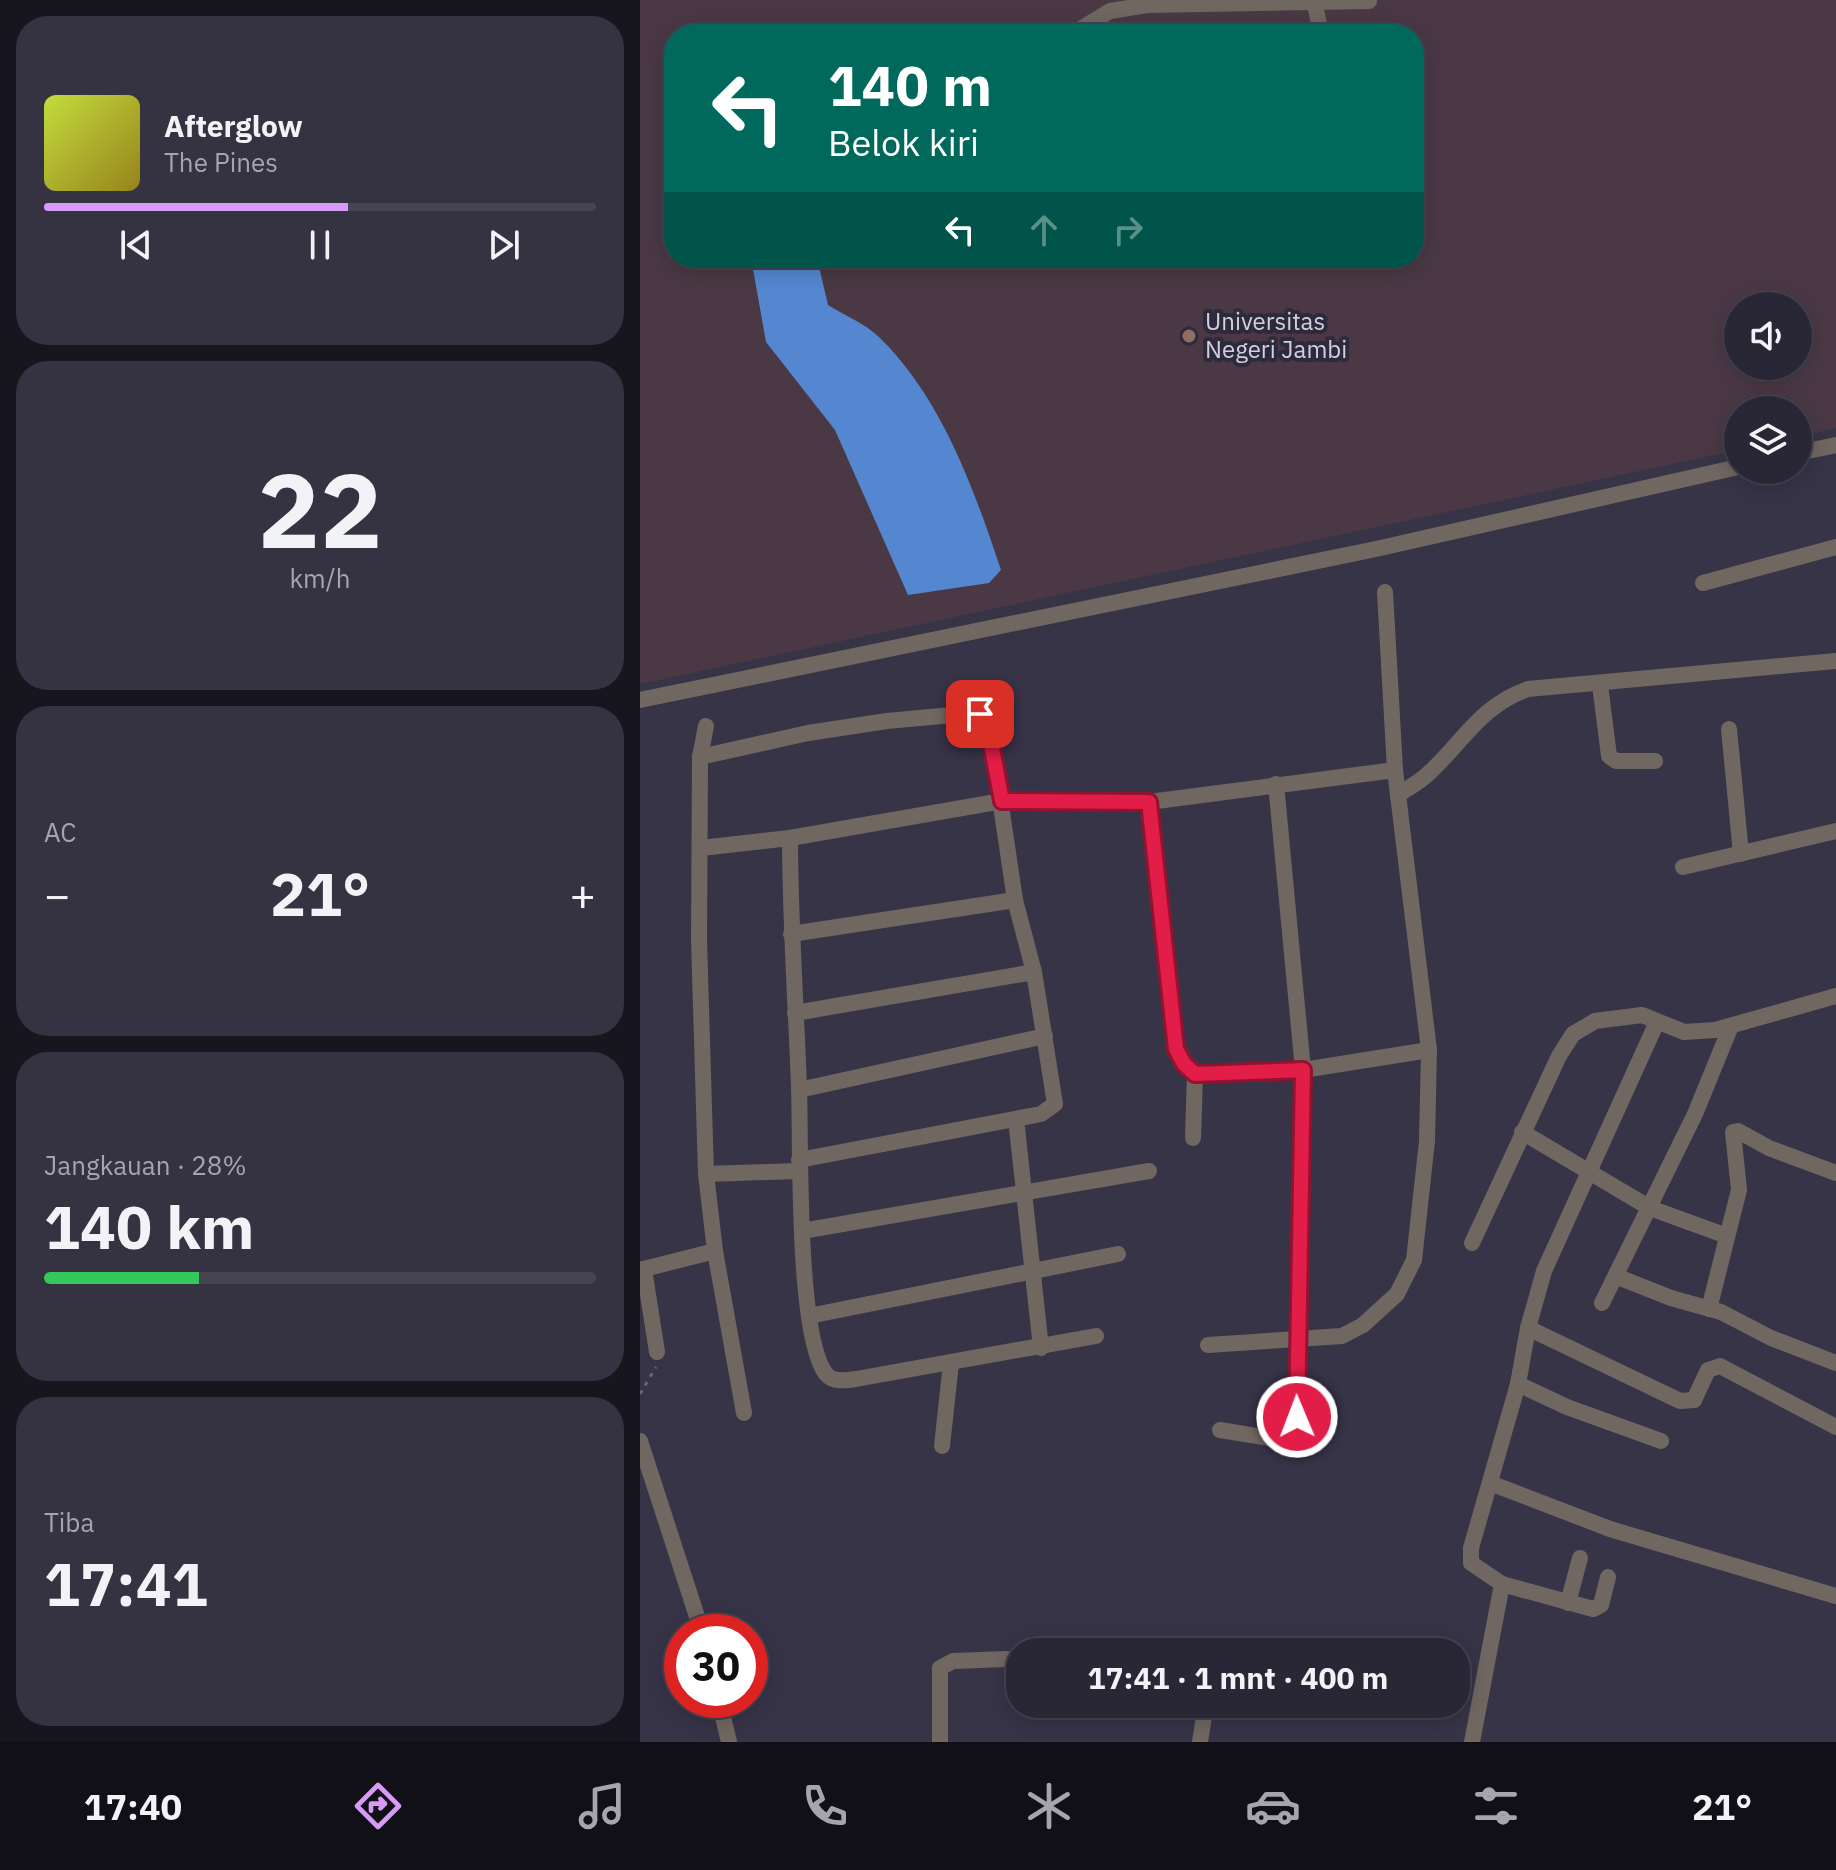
<!DOCTYPE html>
<html lang="id">
<meta charset="utf-8">
<style>
:root{--surface:#292736;--page:#353342;--text:#f1f3f6;--muted:#a5a5ad;--line:#454451;--accent:#d89af8}
body{margin:0;font-family:"IBM Plex Sans",sans-serif;background:var(--page);color:var(--text);height:100vh;display:flex;flex-direction:column;font-size:30px;white-space:nowrap}
*{box-sizing:border-box;margin:0}
p{font-size:26px;color:var(--muted)}
.icon{flex:none;width:44px;height:44px;fill:none;stroke:currentColor;stroke-width:2;stroke-linecap:round;stroke-linejoin:round}
.map{position:relative;flex:1;overflow:hidden}
.side{display:flex;flex-direction:column;gap:16px;padding:16px;background:#17151e;width:640px}
.side>*{flex:none}
.guide{position:absolute;left:24px;top:24px;width:760px;height:244px;border-radius:32px;box-shadow:0 4px 20px #0003,0 0 0 2px var(--line);background:#00695c;color:#fff;overflow:hidden}
.tools{position:absolute;left:1084px;top:292px;display:grid;gap:16px}
.tools a{display:grid;place-items:center;width:88px;height:88px;border-radius:50%;background:var(--surface);box-shadow:0 4px 20px #0003,0 0 0 2px var(--line);font-size:40px}
.speed{position:absolute;left:24px;top:1614px;display:flex;gap:16px;font-size:40px;font-weight:700;text-align:center}
.speed>*{display:grid;place-content:center;width:104px;height:104px;border-radius:50%;background:var(--surface);box-shadow:0 4px 20px #0003,0 0 0 2px var(--line);line-height:1}
.speed .limit{border:12px solid #d22;background:#fff;color:#111}
.pin{position:absolute;display:grid;place-items:center;width:68px;height:68px;color:#fff;margin:-34px;border-radius:16px;box-shadow:0 4px 12px #0006}
.me{position:absolute;width:88px;margin:-44px;rotate:359deg;stroke-linejoin:round;filter:drop-shadow(0 0 6px #0008)}
.turn{display:flex;align-items:center;gap:28px;height:168px;padding:0 32px;font-size:36px}
.turn .icon{width:104px;height:104px;stroke-width:2.5}
.turn b{display:block;font-size:56px;line-height:68px}
.lanes{display:flex;align-items:center;height:76px;padding:0 32px;background:#0003;justify-content:center;gap:40px;direction:ltr}
.lanes .off{opacity:.35}
.big{font-size:60px;font-weight:700;line-height:1.1}
.side .widget{flex:1;display:flex;flex-direction:column;justify-content:center;gap:12px;min-width:0;padding:0 28px;border-radius:32px;background:var(--page)}
.side .dial{align-items:center;gap:0}
.dial b{font-size:104px;line-height:1}
.song{display:flex;align-items:center;gap:24px}
.cover{width:96px;height:96px;border-radius:12px;background:linear-gradient(135deg,hsl(70 70% 55%),hsl(50 70% 35%))}
.played{height:8px;border-radius:4px;background:linear-gradient(90deg,var(--accent) 55%,var(--line) 55%)}
.keys{display:flex;justify-content:space-around;direction:ltr}
.heat{display:flex;justify-content:space-between;align-items:center;font-size:44px;direction:ltr}
.charge{height:12px;border-radius:6px;background:linear-gradient(90deg,#34c759 28%,var(--line) 0)}
.trip{position:absolute;left:366px;top:1638px;width:464px;height:80px;border-radius:32px;background:var(--surface);box-shadow:0 4px 20px #0003,0 0 0 2px var(--line);font-weight:700;line-height:80px;text-align:center}
.tabs{display:flex;height:128px;justify-content:space-around;align-items:center;background:#101016;color:var(--muted)}
.tabs .icon{width:56px;height:56px}
.tabs .active{color:var(--accent)}
.tabs b{font-size:36px;color:var(--text)}
main{display:flex;flex:1;min-height:0}
.map>svg:first-child{display:block}
.education{fill:#4a3944;fill-rule:evenodd}
.water{fill:#5487d0}
.lines{fill:none;stroke-linecap:round;stroke-linejoin:round}
.path{stroke:#666475;stroke-width:3;stroke-dasharray:4 6;stroke-linecap:butt}
.minor{stroke:#716761;stroke-width:16}
.route-casing{stroke:#92132f;stroke-width:20}
.route{stroke:#e11d48;stroke-width:14}
.education-dot{fill:#8d6e63;stroke:#2d2a3d;stroke-width:3}
.labels{text-anchor:middle;stroke-width:8;stroke-linejoin:round;paint-order:stroke}
.poi-label{font-size:24px;fill:#d1d0dc;stroke:#2d2a3d;text-anchor:start}
</style>
<main>
<section class="side">
<div class="widget">
<div class="song"><i class="cover"></i><div><b>Afterglow</b><p>The Pines</p></div></div>
<div class="played"></div>
<div class="keys"><svg class="icon" aria-label="previous" viewBox="0 0 24 24"><path d="M18 5L8 12l10 7zM5 5v14"/></svg><svg class="icon" aria-label="pause" viewBox="0 0 24 24"><path d="M8 5v14M16 5v14"/></svg><svg class="icon" aria-label="next" viewBox="0 0 24 24"><path d="M6 5l10 7-10 7zM19 5v14"/></svg></div>
</div>
<div class="widget dial"><b>22</b><p>km/h</p></div>
<div class="widget"><p>AC</p>
<div class="heat"><a>−</a><b class="big">21°</b><a>+</a></div>
</div>
<div class="widget"><p>Jangkauan · 28%</p><b class="big">140 km</b><div class="charge"></div></div>
<div class="widget"><p>Tiba</p><b class="big">17:41</b></div>
</section>
<div class="map">
<svg width="1196" height="1742" viewBox="0 0 1196 1742">
<rect width="100%" height="100%" fill="#373448"/>
<path class="education" d="M0,0H1196V428L1158,437V410H1098V450L0,684ZM34,34H774V258H34ZM1098,306H1158V366H1098Z"/>
<path class="water" d="M111,258H177L188,305C204,315 226,324 240,338C302,399 334,489 361,570L349,583L268,595L195,430L126,342Z"/>
<g class="lines">
<polyline class="path" points="0,1394 16,1367"/>
<g class="minor">
<polyline points="674,0 681,34"/>
<polyline points="432,34 470,11 507,5 729,1"/>
<polyline points="1158,453 1196,445"/>
<polyline points="1063,583 1196,547"/>
<polyline points="960,685 969,756 976,761 1015,761"/>
<polyline points="0,700 736,549 1098,467"/>
<polyline points="66,726 60,757 59,940 66,1174 75,1251 104,1413"/>
<polyline points="1089,729 1101,854"/>
<polyline points="60,757 168,733 247,721 334,713 346,720 351,738 375,900 394,972 415,1104 401,1114 159,1160"/>
<polyline points="636,784 663,1070 789,1050"/>
<path d="M758,795C768,788 780,782 789,773C823,742 840,706 888,689L1196,661"/>
<polyline points="509,802 536,1049 544,1064 555,1074 663,1070 656,1421 651,1432 635,1439 580,1430"/>
<path d="M150,838C150,921 156,1004 159,1087C161,1140 156,1340 187,1375C194,1383 207,1380 216,1379L456,1336"/>
<polyline points="61,848 150,838 362,801 509,802 755,770"/>
<polyline points="1043,867 1196,831"/>
<polyline points="151,934 375,900"/>
<polyline points="155,1013 394,972"/>
<polyline points="159,1090 405,1036"/>
<polyline points="376,1119 401,1348"/>
<polyline points="882,1132 1010,1208 1087,1236"/>
<polyline points="553,1138 555,1074"/>
<polyline points="66,1174 158,1171"/>
<polyline points="162,1231 509,1171"/>
<polyline points="832,1243 919,1056 933,1034 955,1021 1002,1015 1044,1032 1075,1030 1196,996"/>
<polyline points="4,1269 17,1352"/>
<polyline points="0,1270 75,1251"/>
<polyline points="978,1277 1031,1298 1081,1312 1131,1338 1196,1363"/>
<polyline points="962,1303 1055,1114 1091,1026"/>
<polyline points="1069,1309 1099,1190 1093,1132 1098,1131 1129,1148 1196,1173"/>
<polyline points="169,1316 478,1254"/>
<polyline points="888,1328 1040,1401 1054,1400 1068,1370 1080,1366 1196,1427"/>
<polyline points="568,1345 702,1336 723,1325 757,1294 774,1260 787,1141 789,1050 755,770 745,592"/>
<polyline points="878,1384 927,1407 1021,1441"/>
<polyline points="0,1441 62,1632"/>
<polyline points="302,1446 311,1363"/>
<polyline points="850,1483 970,1529 1196,1596"/>
<polyline points="862,1584 953,1609 961,1605 968,1577"/>
<polyline points="928,1603 940,1558"/>
<polyline points="79,1700 89,1742"/>
<polyline points="300,1742 300,1668 313,1661 367,1659"/>
<polyline points="560,1742 566,1704"/>
<polyline points="832,1742 862,1584 831,1563 831,1548 878,1384 888,1328 904,1271 1017,1022"/>
</g>
</g>
<g class="lines">
<g class="route-casing">
<polyline id="route" points="340,714 348,727 362,801 509,802 536,1049 544,1064 555,1074 663,1070 657,1417"/>
</g>
<use href="#route" class="route"/>
</g>
<circle class="education-dot" cx="549" cy="336" r="8"/>
<g class="labels">
<g class="poi-label">
<text x="565" y="330">Universitas<tspan x="565" dy="28">Negeri Jambi</tspan></text>
</g>
</g>
</svg>
<div class="tools">
<a><svg class="icon" aria-label="sound" viewBox="0 0 24 24"><path d="M4 9h4l5-4v14l-5-4H4zM17 9q2 3 0 6"/></svg></a>
<a><svg class="icon" aria-label="layers" viewBox="0 0 24 24"><path d="M12 4l9 5-9 5-9-5zM3 14l9 5 9-5"/></svg></a>
</div>
<div class="speed"><div class="limit">30</div></div>
<div class="pin" style="left:340px;top:714px;background:#d93025"><svg class="icon" aria-label="arrive" viewBox="0 0 24 24"><path d="M6 21V4h12l-3 4 3 4H6"/></svg></div>
<svg class="me" style="left:657px;top:1417px" viewBox="-20 -20 40 40"><circle r="17" fill="#e11d48" stroke="#fff" stroke-width="3"/><path d="M0-11L8 9 0 5-8 9z" fill="#fff"/></svg>
<div class="trip">17:41 · 1 mnt · 400 m</div>
<div class="guide">
<div class="turn"><svg class="icon" aria-label="left" viewBox="0 0 24 24"><path d="M17 20v-9H6M10 6l-5 5 5 5"/></svg><div><b>140 m</b>Belok kiri</div></div>
<div class="lanes"><svg class="icon" aria-label="left" viewBox="0 0 24 24"><path d="M17 20v-9H6M10 6l-5 5 5 5"/></svg><svg class="icon off" aria-label="ahead" viewBox="0 0 24 24"><path d="M12 20V5M6 11l6-6 6 6"/></svg><svg class="icon off" aria-label="right" viewBox="0 0 24 24"><path d="M7 20v-9h11M14 6l5 5-5 5"/></svg></div>
</div>
</div>
</main>
<nav class="tabs">
<b>17:40</b>
<svg class="icon active" aria-label="directions" viewBox="0 0 24 24"><path d="M12 3l9 9-9 9-9-9zM9 14v-3h6M13 9l2 2-2 2"/></svg>
<svg class="icon" aria-label="music" viewBox="0 0 24 24"><path d="M9 18V5l10-2v13"/><circle cx="6" cy="18" r="3"/><circle cx="16" cy="16" r="3"/></svg>
<svg class="icon" aria-label="phone" viewBox="0 0 24 24"><path d="M5 4h4l2 5-3 2q2 4 5 5l2-3 5 2v4C11 20 4 13 5 4z"/></svg>
<svg class="icon" aria-label="climate" viewBox="0 0 24 24"><path d="M12 3v18M4 7l16 10M4 17L20 7"/></svg>
<svg class="icon" aria-label="car" viewBox="0 0 24 24"><path d="M5 17H2v-5l4-1 3-4h7l3 4 3 1v5h-3M9 17h6M6 11h13"/><circle cx="7" cy="17" r="2"/><circle cx="17" cy="17" r="2"/></svg>
<svg class="icon" aria-label="filters" viewBox="0 0 24 24"><path d="M4 7h16M4 17h16"/><circle cx="9" cy="7" r="2"/><circle cx="15" cy="17" r="2"/></svg>
<b>21°</b>
</nav>
